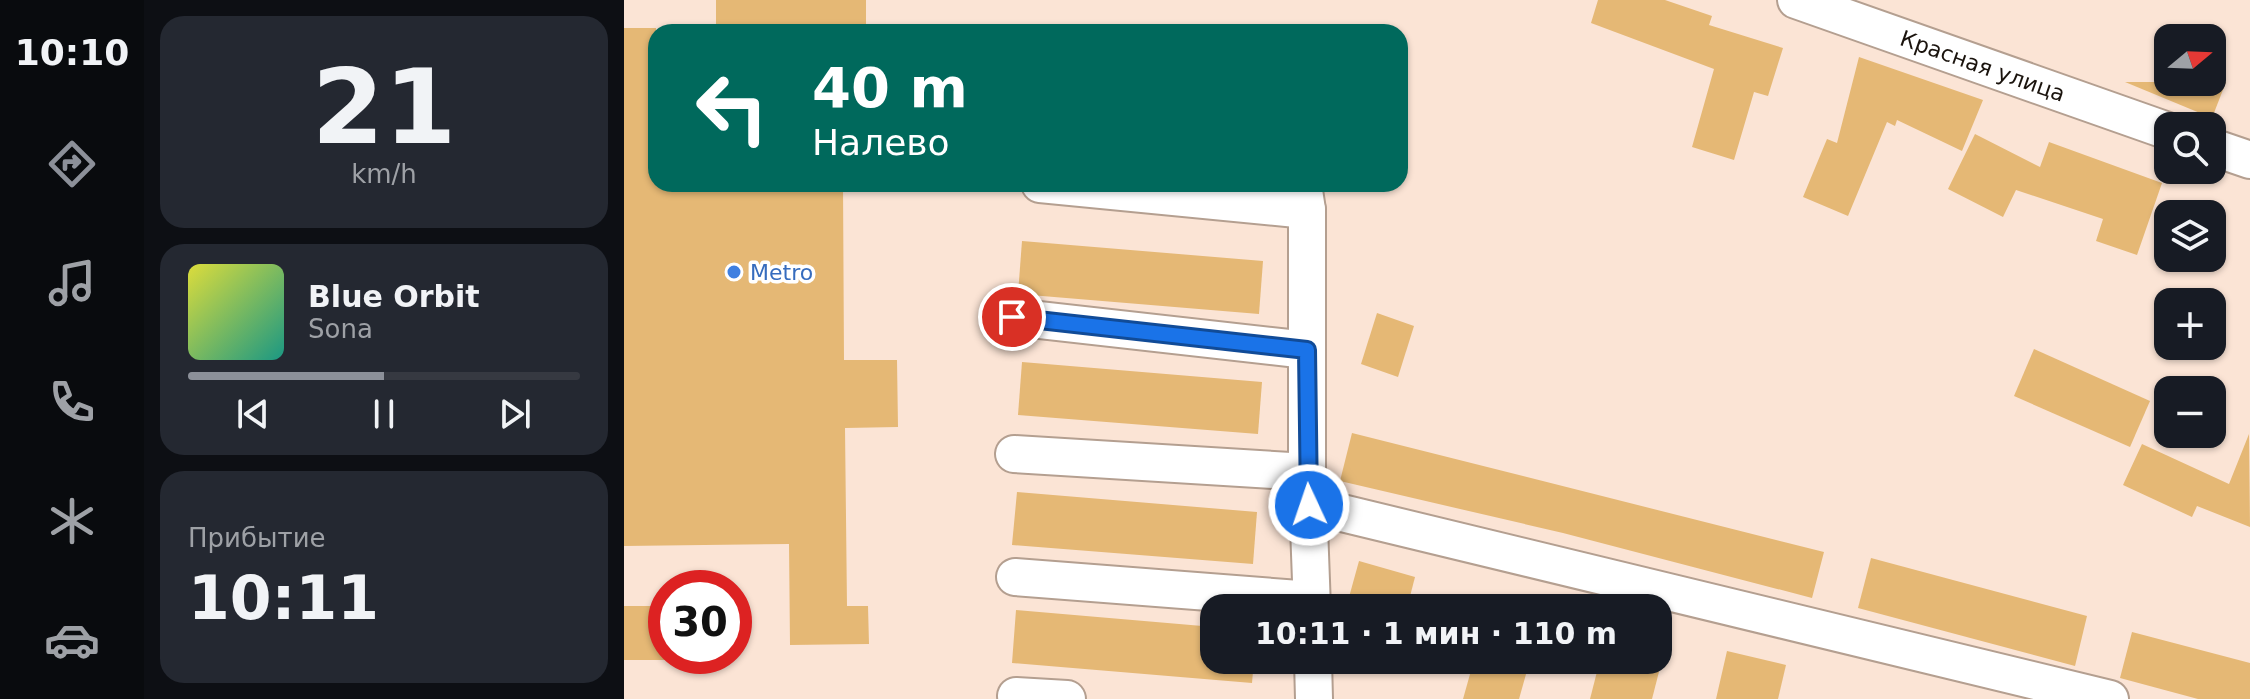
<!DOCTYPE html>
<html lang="ru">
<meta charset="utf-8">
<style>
:root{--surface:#171b24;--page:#242831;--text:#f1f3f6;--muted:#9ea1a6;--line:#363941;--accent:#8c9099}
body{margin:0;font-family:"DejaVu Sans",sans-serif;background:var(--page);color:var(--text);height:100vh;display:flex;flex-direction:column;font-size:30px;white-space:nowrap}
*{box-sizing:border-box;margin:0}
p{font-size:26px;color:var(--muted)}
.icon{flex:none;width:44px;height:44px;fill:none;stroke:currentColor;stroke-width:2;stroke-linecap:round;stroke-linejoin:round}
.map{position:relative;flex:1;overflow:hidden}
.drawer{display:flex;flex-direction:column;gap:16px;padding:16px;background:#0d0f14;width:480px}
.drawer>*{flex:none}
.top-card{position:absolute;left:24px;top:24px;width:760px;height:168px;border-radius:24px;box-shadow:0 2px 6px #0004;background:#00695c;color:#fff;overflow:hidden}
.needle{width:52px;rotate:71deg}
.buttons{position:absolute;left:1530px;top:24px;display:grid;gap:16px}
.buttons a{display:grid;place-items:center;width:72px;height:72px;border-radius:16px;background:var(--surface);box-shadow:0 2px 6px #0004;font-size:40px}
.speed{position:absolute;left:24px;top:570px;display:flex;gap:16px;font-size:40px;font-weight:700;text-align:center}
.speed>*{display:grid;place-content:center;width:104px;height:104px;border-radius:50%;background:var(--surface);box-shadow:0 2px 6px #0004;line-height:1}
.speed .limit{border:12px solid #d22;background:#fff;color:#111}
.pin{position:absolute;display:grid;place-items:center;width:68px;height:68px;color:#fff;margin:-34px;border:4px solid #fff;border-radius:50%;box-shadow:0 2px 8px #0007}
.me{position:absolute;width:88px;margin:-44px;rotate:357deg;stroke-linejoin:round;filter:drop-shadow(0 0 6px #0008)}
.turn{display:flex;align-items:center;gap:28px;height:168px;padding:0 32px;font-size:36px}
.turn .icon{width:104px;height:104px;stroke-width:2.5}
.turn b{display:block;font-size:56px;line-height:68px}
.big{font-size:60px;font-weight:700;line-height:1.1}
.drawer .tile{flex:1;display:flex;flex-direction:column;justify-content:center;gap:12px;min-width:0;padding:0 28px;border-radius:24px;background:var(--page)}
.drawer .dial{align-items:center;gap:0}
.dial b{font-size:104px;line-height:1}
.song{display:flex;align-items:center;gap:24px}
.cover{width:96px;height:96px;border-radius:12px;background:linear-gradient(135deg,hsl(60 70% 55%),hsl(170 70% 35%))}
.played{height:8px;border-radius:4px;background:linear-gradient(90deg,var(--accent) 50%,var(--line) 50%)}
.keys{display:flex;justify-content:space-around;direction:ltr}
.trip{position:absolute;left:576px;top:594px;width:472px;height:80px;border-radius:24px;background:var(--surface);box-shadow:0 2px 6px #0004;font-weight:700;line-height:80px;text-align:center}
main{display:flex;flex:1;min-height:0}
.menu{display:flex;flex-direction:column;width:144px;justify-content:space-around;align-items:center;background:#090b0e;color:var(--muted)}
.menu .icon{width:56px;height:56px}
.menu .active{color:var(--accent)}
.menu b{font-size:36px;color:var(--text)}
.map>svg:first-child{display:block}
.building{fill:#e5b875}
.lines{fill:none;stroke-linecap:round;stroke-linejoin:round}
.minor-casing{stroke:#b49f90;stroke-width:40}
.minor{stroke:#fff;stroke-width:36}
.route-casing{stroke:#114b97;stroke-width:20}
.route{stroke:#1a73e8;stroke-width:14}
.shop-dot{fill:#3f7fe0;stroke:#fff;stroke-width:3}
.labels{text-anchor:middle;stroke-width:7;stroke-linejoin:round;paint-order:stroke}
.street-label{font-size:22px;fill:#1a130d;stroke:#fff}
.shop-label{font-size:22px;fill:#366cbe;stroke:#fff;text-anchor:start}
</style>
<main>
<nav class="menu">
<b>10:10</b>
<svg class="icon active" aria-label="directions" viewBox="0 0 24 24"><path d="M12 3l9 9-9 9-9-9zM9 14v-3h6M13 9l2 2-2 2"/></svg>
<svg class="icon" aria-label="music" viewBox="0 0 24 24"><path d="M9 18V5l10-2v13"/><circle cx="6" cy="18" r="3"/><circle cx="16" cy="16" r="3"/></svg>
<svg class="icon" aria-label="phone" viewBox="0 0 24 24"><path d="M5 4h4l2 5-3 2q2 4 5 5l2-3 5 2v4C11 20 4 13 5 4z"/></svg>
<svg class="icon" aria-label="climate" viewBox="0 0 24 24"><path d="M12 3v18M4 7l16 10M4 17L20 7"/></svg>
<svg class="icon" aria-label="car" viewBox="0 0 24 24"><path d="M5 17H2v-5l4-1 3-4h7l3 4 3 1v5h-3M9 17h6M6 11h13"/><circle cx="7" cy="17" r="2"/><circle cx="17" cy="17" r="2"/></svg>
</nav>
<section class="drawer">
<div class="tile dial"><b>21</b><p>km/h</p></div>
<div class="tile">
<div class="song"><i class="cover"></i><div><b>Blue Orbit</b><p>Sona</p></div></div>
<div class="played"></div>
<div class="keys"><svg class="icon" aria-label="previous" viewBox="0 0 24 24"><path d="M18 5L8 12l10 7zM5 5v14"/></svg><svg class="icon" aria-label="pause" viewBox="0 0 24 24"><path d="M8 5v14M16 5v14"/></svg><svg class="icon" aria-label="next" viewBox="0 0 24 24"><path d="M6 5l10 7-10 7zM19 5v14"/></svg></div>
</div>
<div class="tile"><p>Прибытие</p><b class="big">10:11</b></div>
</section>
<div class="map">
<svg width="1626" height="699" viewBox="0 0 1626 699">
<rect width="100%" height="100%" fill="#fbe4d5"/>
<g class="building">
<rect x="92" y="0" width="150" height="32"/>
<polygon points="974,0 1041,0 1088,16 1085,25 1159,48 1144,96 1130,92 1110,160 1068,147 1090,69 967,23"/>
<polygon points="0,28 32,28 32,184 219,184 220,360 273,360 274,427 221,428 223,606 244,606 245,644 166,645 165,544 0,546"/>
<polygon points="1235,57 1359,100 1338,151 1273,120 1271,126 1263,122 1224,216 1179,197 1203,139 1213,143"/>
<polygon points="1501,82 1602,82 1588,118"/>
<polygon points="1351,134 1416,167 1425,142 1538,183 1513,255 1472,241 1479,219 1392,190 1379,217 1324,189"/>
<polygon points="398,241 639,261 635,314 394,294"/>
<polygon points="753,313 790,326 774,377 737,364"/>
<polygon points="1410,349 1526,401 1506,447 1390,396"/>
<polygon points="398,362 638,382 634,434 394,415"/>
<polygon points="728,433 1200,552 1188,598 939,533 716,481"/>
<polygon points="1625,434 1626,527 1573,506 1568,517 1499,485 1518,444 1605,484"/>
<polygon points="393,492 633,512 629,564 388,545"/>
<polygon points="1247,558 1463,616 1451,666 1234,608"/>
<polygon points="735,561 791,577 783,608 722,608"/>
<rect x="0" y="606" width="42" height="54"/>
<polygon points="392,610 590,627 590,660 630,660 628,683 388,663"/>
<polygon points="1508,632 1626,663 1626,699 1574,699 1496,678"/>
<polygon points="1103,651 1162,665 1154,699 1092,699"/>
<polygon points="850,660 906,660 895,699 839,699"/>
<polygon points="976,660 1038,660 1028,699 966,699"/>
</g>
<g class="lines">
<g class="minor-casing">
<g id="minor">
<path id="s1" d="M1172,0L1544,131"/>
<polyline points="1588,147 1626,160"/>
<polyline points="416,184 683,210"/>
<polyline points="679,184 683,210 683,472 688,608"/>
<polyline points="388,317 683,350"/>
<polyline points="390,454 683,472"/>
<polyline points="685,505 1486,699"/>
<polyline points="391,577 688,600"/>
<polyline points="689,660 690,699"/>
<polyline points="392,696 443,699"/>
</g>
</g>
<use href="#minor" class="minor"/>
</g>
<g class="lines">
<g class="route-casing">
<polyline id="route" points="388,317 683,350 685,505"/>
</g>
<use href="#route" class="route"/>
</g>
<circle class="shop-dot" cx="110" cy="272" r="8"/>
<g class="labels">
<g class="street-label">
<text dy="8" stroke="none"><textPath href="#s1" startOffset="198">Красная улица</textPath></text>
</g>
<g class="shop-label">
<text x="126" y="280">Metro</text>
</g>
</g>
</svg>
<div class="buttons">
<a><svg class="needle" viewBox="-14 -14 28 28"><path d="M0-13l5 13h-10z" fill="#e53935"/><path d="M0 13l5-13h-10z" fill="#9ea1a6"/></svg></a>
<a><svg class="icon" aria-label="search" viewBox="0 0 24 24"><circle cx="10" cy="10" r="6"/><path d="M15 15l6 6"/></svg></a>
<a><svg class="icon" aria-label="layers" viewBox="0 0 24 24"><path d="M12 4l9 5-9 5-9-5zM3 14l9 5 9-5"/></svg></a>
<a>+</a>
<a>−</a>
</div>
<div class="speed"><div class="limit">30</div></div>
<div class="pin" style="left:388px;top:317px;background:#d93025"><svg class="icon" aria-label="arrive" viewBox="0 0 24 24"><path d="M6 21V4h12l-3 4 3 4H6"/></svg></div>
<svg class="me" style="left:685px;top:505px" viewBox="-20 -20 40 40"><circle r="17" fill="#1a73e8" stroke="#fff" stroke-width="3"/><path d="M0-11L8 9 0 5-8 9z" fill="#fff"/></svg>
<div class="trip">10:11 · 1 мин · 110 m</div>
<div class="top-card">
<div class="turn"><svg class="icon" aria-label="left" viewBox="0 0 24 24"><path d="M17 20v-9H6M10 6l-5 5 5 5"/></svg><div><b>40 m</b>Налево</div></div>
</div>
</div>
</main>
